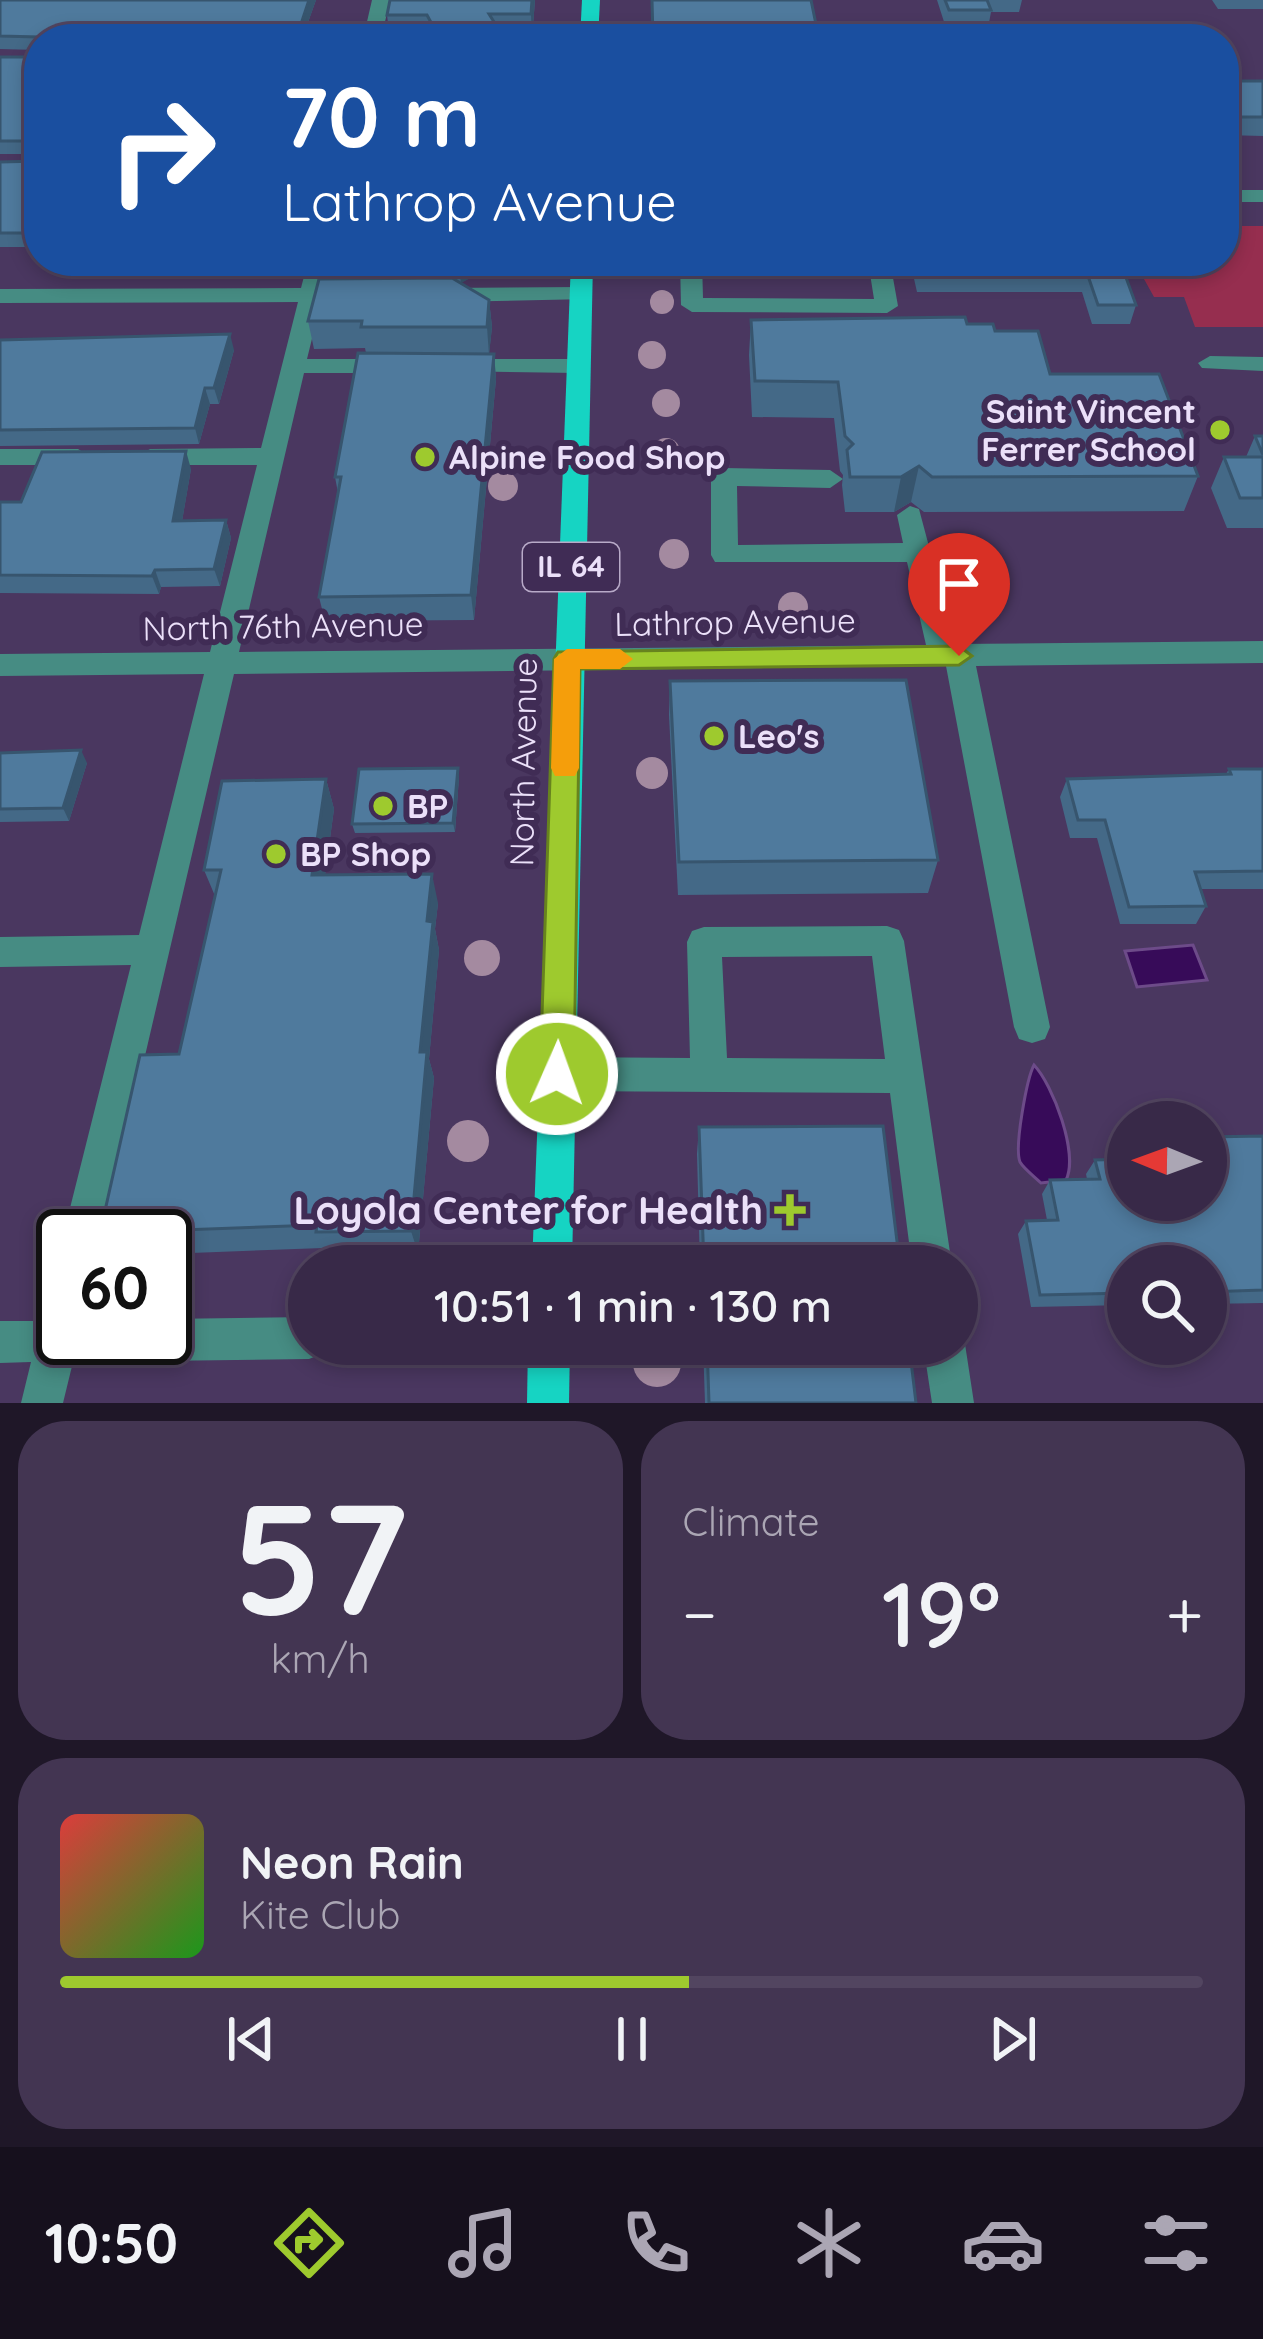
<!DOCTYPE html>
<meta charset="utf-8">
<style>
:root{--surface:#382948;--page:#433552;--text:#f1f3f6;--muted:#aba6b4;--line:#524560;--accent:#9eca2e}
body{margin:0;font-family:Quicksand,sans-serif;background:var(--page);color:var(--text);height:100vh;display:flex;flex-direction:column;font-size:45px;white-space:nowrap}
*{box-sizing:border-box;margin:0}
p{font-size:39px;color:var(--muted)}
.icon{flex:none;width:66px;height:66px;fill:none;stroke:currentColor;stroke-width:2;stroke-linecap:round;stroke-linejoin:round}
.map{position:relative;height:1403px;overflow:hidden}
.sheet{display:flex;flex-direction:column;gap:18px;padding:18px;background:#1f1728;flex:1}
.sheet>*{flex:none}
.banner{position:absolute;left:24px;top:24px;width:1215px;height:252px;border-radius:48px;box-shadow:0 6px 18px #0003,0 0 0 3px var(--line);background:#1a4fa0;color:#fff;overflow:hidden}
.needle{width:78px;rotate:271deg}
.fabs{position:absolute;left:1107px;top:1101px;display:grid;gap:24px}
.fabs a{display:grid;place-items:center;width:120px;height:120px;border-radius:50%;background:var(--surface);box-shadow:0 6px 18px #0003,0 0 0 3px var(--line);font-size:60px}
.speed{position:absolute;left:36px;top:1209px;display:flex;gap:24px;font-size:60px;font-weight:700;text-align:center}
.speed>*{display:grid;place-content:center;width:156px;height:156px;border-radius:50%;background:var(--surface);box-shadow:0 6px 18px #0003,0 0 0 3px var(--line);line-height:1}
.speed .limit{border:6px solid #111;border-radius:18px;background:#fff;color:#111}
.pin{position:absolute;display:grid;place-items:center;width:102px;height:102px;color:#fff;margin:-123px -51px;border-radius:50% 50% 50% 0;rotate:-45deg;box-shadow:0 0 12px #0007}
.pin .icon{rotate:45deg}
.me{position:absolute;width:132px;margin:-66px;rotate:2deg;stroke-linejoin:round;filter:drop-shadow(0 0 9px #0008)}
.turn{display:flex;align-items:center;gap:42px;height:252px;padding:0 60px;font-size:54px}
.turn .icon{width:156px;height:156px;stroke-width:2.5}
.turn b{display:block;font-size:84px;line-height:102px}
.big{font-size:90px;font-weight:600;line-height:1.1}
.sheet .tile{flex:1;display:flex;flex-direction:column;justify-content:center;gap:18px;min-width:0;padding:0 42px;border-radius:48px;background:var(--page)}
.sheet .dial{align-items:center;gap:0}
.dial b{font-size:156px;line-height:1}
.song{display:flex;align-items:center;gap:36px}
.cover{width:144px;height:144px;border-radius:18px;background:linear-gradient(135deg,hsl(0 70% 55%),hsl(120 70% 35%))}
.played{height:12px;border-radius:6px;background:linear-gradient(90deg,var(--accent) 55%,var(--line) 55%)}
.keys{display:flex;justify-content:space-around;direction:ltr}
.heat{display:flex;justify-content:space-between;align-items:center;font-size:66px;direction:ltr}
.sheet .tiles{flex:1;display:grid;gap:18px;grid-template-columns:1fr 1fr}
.tile:last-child{grid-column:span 2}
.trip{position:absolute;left:288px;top:1245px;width:690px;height:120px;border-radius:60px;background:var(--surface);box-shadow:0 6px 18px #0003,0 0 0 3px var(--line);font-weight:600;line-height:120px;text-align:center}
.tab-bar{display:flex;height:192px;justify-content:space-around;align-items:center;background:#16101d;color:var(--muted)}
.tab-bar .icon{width:84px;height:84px}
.tab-bar .active{color:var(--accent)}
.tab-bar b{font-size:54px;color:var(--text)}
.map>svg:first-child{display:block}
.green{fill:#962e4f}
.water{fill:#370b59;stroke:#6d4b89;stroke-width:3}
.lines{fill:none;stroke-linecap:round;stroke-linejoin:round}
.minor{fill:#468c83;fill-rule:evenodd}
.major{fill:#16d4c3;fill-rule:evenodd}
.tree{fill:#a48aa0}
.wall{fill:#446987}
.shaded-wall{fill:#37556e}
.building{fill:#4f7a9d;stroke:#37556e;stroke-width:3}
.route{fill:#9eca2e;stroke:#67831e;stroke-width:3}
.slow{fill:#f59e0b}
.poi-dot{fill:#9eca2e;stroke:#402c55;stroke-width:4.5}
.labels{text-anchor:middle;stroke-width:12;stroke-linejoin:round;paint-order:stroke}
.shield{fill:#402c55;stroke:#b8aac8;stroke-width:3}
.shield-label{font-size:30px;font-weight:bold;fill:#ebe0f9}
.poi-label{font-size:33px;font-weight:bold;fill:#ebe0f9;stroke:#402c55;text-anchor:start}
.street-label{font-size:33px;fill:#ebe0f9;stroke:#402c55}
.near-poi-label{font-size:39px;font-weight:bold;fill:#ebe0f9;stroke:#402c55;text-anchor:end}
</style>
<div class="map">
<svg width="1263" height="1403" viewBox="0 0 1263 1403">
<rect width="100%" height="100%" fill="#4a3760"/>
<polygon class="green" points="1224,226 1263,226 1263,327 1195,327 1184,297 1154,297 1134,261 1224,261"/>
<g class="water">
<polygon points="1193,945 1207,980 1137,987 1125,951"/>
<path d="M1034,1065C1053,1085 1079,1154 1066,1180L1041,1183C1035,1177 1024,1169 1020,1162C1014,1147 1027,1078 1034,1065Z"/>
</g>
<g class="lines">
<g class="minor">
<polygon points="372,0 390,0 381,39 363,39"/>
<rect x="1224" y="190" width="39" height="12"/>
<polygon points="308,261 330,261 324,288 341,295 321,302 307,359 392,359 404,366 392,373 304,373 239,652 926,645 907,562 715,562 711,555 711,477 724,468 830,470 843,479 830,488 737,486 738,545 903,543 897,515 910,506 919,509 955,644 1263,641 1263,663 976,666 1050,1027 1045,1039 1032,1043 1019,1039 1014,1027 946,666 234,674 103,1236 63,1236 131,965 0,967 0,937 139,935 204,674 0,676 0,654 210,652 257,465 150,465 137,457 150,449 261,448 298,302 0,303 0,289 301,288"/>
<polygon points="680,261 702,261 703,298 874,299 868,261 890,261 898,306 887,313 692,312 681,305"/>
<polygon points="581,287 589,289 589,299 444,302 433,295 444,288"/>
<polygon points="1210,356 1263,357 1263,371 1202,368 1198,363"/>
<polygon points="458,359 578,359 590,366 578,373 450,371 450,361"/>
<polygon points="0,449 78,449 91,457 78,465 0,465"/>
<path d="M887,926L899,930L904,941L952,1266H912L890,1093L557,1091L544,1086L539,1074L544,1062L557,1057L690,1058L687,942L692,931L704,927ZM872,956L885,1059L727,1058L722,957Z"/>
<polygon points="63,1297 63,1338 165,1338 165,1319 309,1317 309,1344 327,1344 324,1353 309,1359 73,1362 63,1403 21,1403 31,1362 0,1363 0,1321 42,1321 49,1303"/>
<polygon points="957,1329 965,1344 974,1403 932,1403 923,1344 957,1344"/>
</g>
<g class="major">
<polygon points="582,0 600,0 598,39 580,39"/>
<polygon points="571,261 593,261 572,1266 532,1266"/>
<polygon points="528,1344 570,1344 569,1403 527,1403"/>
</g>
</g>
<g class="tree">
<circle cx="662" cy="302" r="12"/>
<circle cx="652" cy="355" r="14"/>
<circle cx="666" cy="403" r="14"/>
<circle cx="666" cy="452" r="14"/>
<circle cx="503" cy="486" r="15"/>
<circle cx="674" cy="554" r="15"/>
<circle cx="793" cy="607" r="15"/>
<circle cx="652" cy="773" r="16"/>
<circle cx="482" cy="958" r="18"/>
<circle cx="468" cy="1141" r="21"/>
<circle cx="657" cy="1363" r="24"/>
</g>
<g class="wall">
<polygon points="0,0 316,0 302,39 39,39 39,50 0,49"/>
<polygon points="390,0 535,0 532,39 390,39 387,15"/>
<polygon points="937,0 1022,0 1019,12 991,12 988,28 946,28"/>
<polygon points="1212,0 1263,0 1263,9 1218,9"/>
<polygon points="39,52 39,247 0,247 0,162 38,161 38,154 0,154 0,57 35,57"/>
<polygon points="1224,81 1263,81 1263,136 1224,135"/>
<polygon points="325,261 503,261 460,283 489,300 492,327 489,354 494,354 496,379 474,620 325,621 319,597 338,493 335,477 366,353 365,348 314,349 308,321 329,279"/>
<polygon points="910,261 1090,261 1090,263 1136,305 1130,324 1092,324 1082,292 917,292"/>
<polygon points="751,320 967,324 995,331 1050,374 1198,476 1184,511 924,512 911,502 894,512 845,512 842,485 843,475 840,471 834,418 752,417 749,355"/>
<polygon points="0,340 234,350 219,404 210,404 199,444 0,446"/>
<polygon points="1255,436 1263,436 1263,528 1227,528 1211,488 1224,457 1246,457"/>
<polygon points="191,469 182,521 226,520 231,538 220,586 161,587 159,594 0,593 0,502 21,502"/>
<polygon points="670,681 938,860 928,893 678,895 669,715"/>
<polygon points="0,753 87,763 69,821 0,822"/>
<polygon points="458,768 459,777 455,832 355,833 352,824"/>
<polygon points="1229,769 1263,769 1263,889 1201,889 1206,906 1196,924 1120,924 1097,838 1070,838 1060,797 1067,779 1226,774"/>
<polygon points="326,779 334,809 325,875 438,903 435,929 439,950 429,1059 434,1078 418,1253 326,1254 323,1248 165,1254 165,1236 102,1236 100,1233 179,1054 215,896 204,870"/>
<polygon points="699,1127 900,1266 700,1266 697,1154"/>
<polygon points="1263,1136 1263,1303 1206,1304 1206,1266 1128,1266 1128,1305 1031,1307 1018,1234 1026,1221 1047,1220 1042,1194 1050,1180 1087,1179 1086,1174 1095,1160 1128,1200"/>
<polygon points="703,1344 909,1344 916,1403 705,1403"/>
</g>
<g class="shaded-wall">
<polygon points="309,0 316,0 302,39 296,39"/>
<polygon points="532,0 535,0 532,39 531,14"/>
<polygon points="458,261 503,261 461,283"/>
<polygon points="489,300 492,327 489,355 487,327"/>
<polygon points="230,334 234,350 219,404 214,388"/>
<polygon points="494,354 496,379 474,620 471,595"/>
<polygon points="205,388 210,404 199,444 195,428"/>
<polygon points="186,451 191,469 179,539 173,521"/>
<polygon points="919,466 911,502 894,512 901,477"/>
<polygon points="226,520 231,538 220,586 214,569"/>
<polygon points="155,570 161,587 159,594 152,576"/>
<polygon points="81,750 87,763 69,821 63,808"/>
<polygon points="458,768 459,777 455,832 453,823"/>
<polygon points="326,779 334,809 321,904 312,875"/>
<polygon points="432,874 438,903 435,929 439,950 429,1059 434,1078 418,1253 411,1231 427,921"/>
</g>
<g class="building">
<polygon points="0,0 309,0 296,39 39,39 39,48 38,37 0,36"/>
<polygon points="390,0 532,0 531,14 489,14 505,39 440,39 427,15 387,15"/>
<polygon points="652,0 811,0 819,39 653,39"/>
<polygon points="945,0 987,0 991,10 949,10"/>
<polygon points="39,52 39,233 0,233 0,162 38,161 39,146 34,141 0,141 0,57 35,57"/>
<rect x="1224" y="81" width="39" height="36"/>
<polygon points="1120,261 1136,305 1098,305 1087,273 1090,263 1099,267"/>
<polygon points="452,278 489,300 487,327 361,327 362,321 308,321 319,279"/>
<polygon points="965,317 967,324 993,324 995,331 1038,331 1050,374 1159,374 1198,476 932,477 919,466 901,477 850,477 847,450 853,444 845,436 838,382 755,381 751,320"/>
<polygon points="230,334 214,388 205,388 195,428 0,430 0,340"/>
<polygon points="358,353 494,354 471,595 319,597 341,477 335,477"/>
<polygon points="1255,436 1263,436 1263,455"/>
<polygon points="186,451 173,521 226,520 214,569 155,570 152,576 0,575 0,502 21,502 42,452"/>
<polygon points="1224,457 1263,457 1263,498 1240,498"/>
<polygon points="906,680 938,860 679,862 670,681"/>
<polygon points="81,750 63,808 0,809 0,753"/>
<polygon points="458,768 453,823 352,824 359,769"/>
<polygon points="1229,769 1263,769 1263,871 1195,872 1206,906 1129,907 1105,820 1078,820 1067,779 1231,774"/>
<polygon points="326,779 312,875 432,874 427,921 433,922 420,1052 427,1052 411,1231 316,1232 317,1225 100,1233 140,1055 179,1054 221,870 204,870 222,781"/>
<polygon points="883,1126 900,1266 704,1266 699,1127"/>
<polygon points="1263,1136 1263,1290 1206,1292 1206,1266 1128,1266 1128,1293 1040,1295 1026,1221 1058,1220 1050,1180 1100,1179 1095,1160 1128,1159 1128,1200 1206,1200 1206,1137"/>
<polygon points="707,1344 909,1344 916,1403 709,1403"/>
</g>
<polygon class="route" points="959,646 972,656 959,665 580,669 574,1074 569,1085 557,1090 545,1085 540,1074 554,659 558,652"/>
<polygon class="slow" points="567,649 620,649 633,659 620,669 580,669 579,768 575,776 555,776 551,768 554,659"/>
<g class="poi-dot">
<circle cx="1220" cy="430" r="12"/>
<circle cx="425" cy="457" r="12"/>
<circle cx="714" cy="736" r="12"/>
<circle cx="383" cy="806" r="12"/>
<circle cx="276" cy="854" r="12"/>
<path d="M784 1192h12v12h12v12h-12v12h-12v-12h-12v-12h12z"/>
</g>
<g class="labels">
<rect class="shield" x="523" y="543" width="96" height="48" rx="9"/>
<g class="shield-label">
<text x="571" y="577">IL 64</text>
</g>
<g class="poi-label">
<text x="1196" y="423" text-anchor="end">Saint Vincent<tspan x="1196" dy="38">Ferrer School</tspan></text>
<text x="449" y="469">Alpine Food Shop</text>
<text x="738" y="748">Leo's</text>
<text x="407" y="818">BP</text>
<text x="300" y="866">BP Shop</text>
</g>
<g class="street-label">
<text transform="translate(735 622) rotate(-1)" y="12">Lathrop Avenue</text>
<text transform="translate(283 626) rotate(-1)" y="12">North 76th Avenue</text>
<text transform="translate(523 762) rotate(-89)" y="12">North Avenue</text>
</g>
<g class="near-poi-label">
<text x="763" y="1224">Loyola Center for Health</text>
</g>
</g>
</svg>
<div class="fabs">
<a><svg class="needle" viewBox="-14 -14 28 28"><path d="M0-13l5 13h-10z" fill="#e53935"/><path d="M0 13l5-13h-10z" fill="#aba6b4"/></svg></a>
<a><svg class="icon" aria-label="search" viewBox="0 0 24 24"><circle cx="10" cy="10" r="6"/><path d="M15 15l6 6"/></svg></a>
</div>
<div class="speed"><div class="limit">60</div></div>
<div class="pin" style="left:959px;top:656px;background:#d93025"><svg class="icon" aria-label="arrive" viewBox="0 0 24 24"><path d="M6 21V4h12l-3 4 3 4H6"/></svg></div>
<svg class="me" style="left:557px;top:1074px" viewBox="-20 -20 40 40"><circle r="17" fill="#9eca2e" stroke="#fff" stroke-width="3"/><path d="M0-11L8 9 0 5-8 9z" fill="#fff"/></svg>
<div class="trip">10:51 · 1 min · 130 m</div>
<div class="banner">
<div class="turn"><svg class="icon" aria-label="right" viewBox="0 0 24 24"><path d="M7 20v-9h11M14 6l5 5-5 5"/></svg><div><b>70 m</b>Lathrop Avenue</div></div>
</div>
</div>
<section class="sheet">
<div class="tiles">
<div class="tile dial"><b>57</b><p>km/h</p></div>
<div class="tile"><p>Climate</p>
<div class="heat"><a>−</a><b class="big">19°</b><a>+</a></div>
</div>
<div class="tile">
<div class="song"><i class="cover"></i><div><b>Neon Rain</b><p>Kite Club</p></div></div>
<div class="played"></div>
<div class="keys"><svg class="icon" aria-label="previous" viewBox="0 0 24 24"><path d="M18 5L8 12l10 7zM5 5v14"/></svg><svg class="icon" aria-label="pause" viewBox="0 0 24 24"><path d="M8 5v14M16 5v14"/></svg><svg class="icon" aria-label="next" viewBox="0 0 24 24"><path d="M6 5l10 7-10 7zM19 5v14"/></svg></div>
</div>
</div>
</section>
<nav class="tab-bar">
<b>10:50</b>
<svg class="icon active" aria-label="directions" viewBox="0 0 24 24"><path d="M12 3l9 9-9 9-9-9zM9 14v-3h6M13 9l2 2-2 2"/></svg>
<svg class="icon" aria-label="music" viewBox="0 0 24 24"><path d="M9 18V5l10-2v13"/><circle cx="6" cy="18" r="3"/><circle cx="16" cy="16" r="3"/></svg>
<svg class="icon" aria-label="phone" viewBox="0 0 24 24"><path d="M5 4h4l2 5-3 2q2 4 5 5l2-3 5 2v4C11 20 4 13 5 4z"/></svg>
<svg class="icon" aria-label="climate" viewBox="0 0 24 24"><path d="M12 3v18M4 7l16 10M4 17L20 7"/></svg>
<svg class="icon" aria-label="car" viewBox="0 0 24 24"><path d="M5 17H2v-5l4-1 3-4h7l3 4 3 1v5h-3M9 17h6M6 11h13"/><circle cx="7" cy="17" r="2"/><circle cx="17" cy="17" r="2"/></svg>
<svg class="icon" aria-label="filters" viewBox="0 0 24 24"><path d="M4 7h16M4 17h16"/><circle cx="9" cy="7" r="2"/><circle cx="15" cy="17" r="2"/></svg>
</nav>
